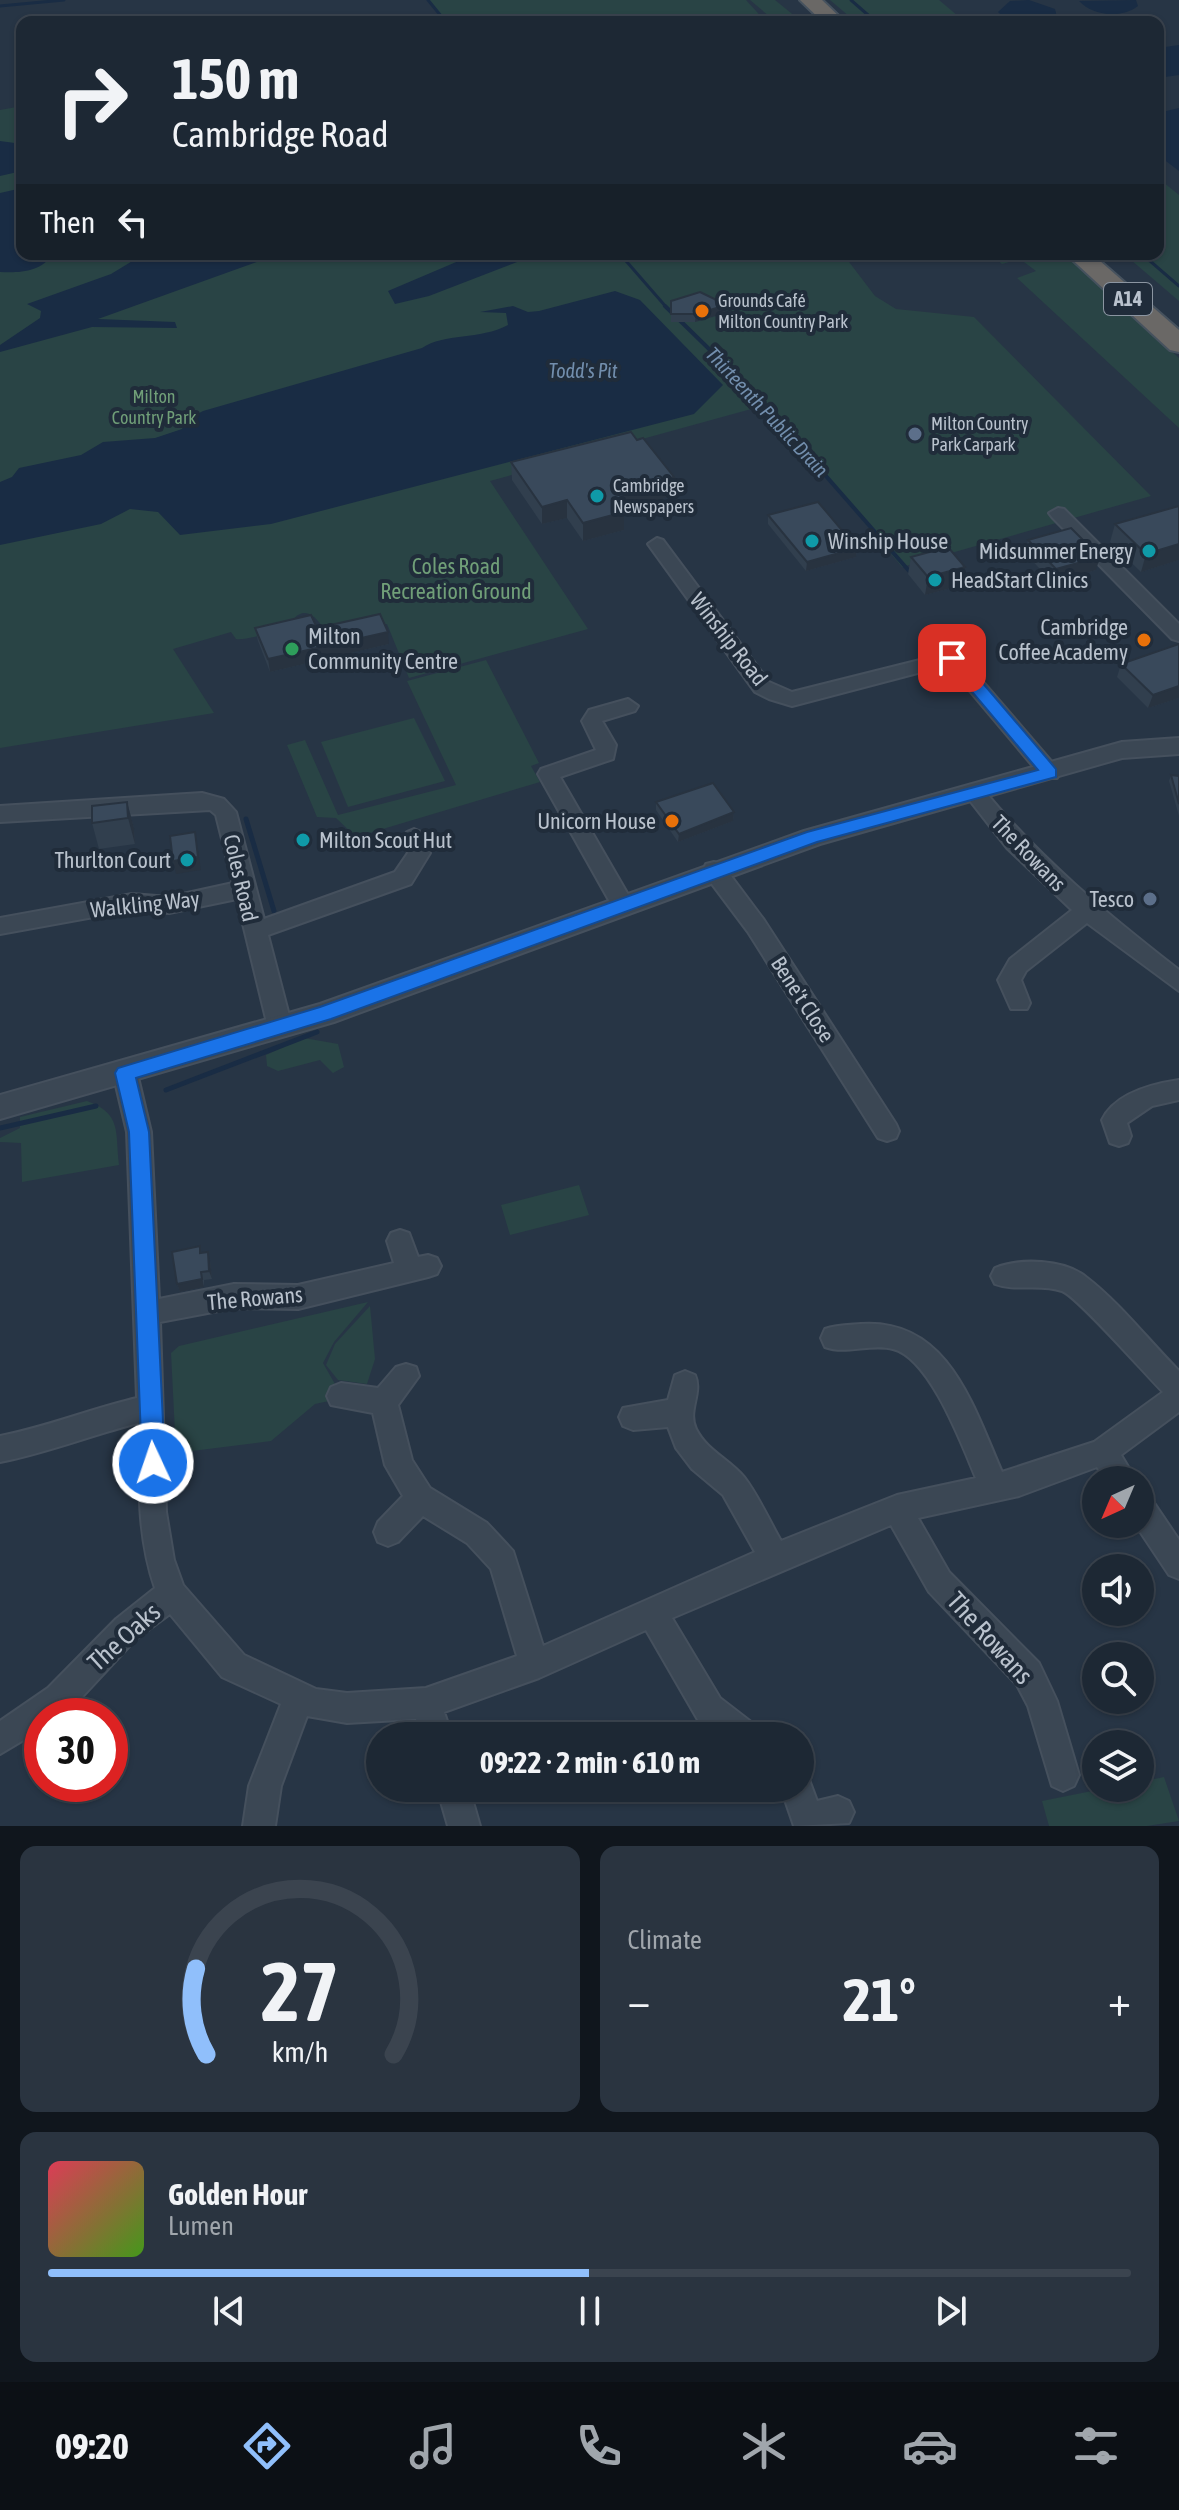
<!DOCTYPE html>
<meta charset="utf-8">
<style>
:root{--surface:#1d2834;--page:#2a3440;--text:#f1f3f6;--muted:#a0a6ac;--line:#3b444f;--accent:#90bffb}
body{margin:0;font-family:"Asap Condensed",sans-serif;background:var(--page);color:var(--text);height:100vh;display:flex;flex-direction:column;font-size:30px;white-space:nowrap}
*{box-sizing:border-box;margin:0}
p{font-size:26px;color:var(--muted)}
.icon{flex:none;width:44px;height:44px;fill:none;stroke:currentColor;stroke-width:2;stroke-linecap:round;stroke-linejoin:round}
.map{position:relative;height:1826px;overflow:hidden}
.sheet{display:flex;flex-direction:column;gap:20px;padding:20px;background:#10161d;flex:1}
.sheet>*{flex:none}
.top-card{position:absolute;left:16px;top:16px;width:1148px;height:244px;border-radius:16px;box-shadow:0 2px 6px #0004,0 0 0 2px var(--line);background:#1d2834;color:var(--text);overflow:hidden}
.needle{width:52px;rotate:224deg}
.tools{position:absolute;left:1082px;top:1466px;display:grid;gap:16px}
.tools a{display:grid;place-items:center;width:72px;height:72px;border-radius:50%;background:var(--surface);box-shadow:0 2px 6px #0004,0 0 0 2px var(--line);font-size:40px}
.speed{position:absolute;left:24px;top:1698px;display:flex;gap:16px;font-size:40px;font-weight:700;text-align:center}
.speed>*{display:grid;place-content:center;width:104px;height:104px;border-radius:50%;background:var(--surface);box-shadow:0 2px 6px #0004,0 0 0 2px var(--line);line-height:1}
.speed .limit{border:12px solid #d22;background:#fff;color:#111}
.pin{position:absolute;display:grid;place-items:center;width:68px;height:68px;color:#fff;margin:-34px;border-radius:16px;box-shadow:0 4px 12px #0006}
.me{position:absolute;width:88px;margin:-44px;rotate:357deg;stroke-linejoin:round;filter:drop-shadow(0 0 6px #0008)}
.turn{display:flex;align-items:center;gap:28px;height:168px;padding:0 24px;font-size:36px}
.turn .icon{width:104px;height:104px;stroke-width:2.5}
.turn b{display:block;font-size:56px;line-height:68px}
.then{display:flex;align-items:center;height:76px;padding:0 24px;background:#0003;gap:16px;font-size:30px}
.big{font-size:60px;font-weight:700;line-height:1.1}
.sheet .widget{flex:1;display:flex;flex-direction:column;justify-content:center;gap:12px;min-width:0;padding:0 28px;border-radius:16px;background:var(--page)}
.sheet .dial{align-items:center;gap:0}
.dial svg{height:208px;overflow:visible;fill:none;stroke:var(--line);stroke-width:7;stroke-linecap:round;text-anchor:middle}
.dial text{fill:var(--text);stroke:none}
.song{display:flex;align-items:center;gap:24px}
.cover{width:96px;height:96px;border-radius:12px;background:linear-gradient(135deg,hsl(350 70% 55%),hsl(100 70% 35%))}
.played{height:8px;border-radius:4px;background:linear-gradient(90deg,var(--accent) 50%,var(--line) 50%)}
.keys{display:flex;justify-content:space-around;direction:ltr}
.heat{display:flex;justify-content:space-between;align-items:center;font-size:44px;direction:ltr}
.sheet .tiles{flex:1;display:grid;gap:20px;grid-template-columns:1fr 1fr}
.widget:last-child{grid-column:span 2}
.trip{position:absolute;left:366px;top:1722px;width:448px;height:80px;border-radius:40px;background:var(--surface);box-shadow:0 2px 6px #0004,0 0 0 2px var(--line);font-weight:700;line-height:80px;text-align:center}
.tab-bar{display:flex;height:128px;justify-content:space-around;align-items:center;background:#0c1015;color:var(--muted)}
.tab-bar .icon{width:56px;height:56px}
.tab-bar .on{color:var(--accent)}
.tab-bar b{font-size:36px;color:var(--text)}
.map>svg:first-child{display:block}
.green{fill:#294445}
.water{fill:#192c44}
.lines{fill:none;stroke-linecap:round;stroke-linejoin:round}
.stream-far2{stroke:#192c44;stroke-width:3}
.stream-far1{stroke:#192c44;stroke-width:4}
.stream{stroke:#192c44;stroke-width:5}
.minor-casing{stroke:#45505d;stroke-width:4}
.tertiary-casing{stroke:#45505d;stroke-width:4}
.trunk-casing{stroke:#46525e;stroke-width:4}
.minor{fill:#3b4754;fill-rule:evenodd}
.tertiary{fill:#3b4754;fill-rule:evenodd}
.trunk{fill:#6a6866;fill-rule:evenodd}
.wall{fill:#313f4e}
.shaded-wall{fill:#283340}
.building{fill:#39495b;stroke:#283340;stroke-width:2}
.route{fill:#1a73e8;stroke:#114b97;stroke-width:2}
.food-dot{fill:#e8710a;stroke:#202c3a;stroke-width:3}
.service-dot{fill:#5c6f8a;stroke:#202c3a;stroke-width:3}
.culture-dot{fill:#0f9aa8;stroke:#202c3a;stroke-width:3}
.leisure-dot{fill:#2e9e5b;stroke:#202c3a;stroke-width:3}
.labels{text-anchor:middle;stroke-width:8;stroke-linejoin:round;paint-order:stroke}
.far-poi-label{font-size:18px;fill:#b9c2cd;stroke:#202c3a;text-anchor:start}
.far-park-label{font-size:18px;fill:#709f78;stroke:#202c3a}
.shield{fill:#202c3a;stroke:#8b95a1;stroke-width:2}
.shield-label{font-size:20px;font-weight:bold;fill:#b9c2cd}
.far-water-label{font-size:20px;font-style:italic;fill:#728ead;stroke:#202c3a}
.poi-label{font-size:22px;fill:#b9c2cd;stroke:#202c3a;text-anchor:end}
.park-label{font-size:22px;fill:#709f78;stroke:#202c3a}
.street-label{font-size:22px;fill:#b9c2cd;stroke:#202c3a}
.near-street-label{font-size:26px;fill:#b9c2cd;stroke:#202c3a}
</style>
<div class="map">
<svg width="1179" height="1826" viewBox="0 0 1179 1826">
<rect width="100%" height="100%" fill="#273545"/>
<g class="green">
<polygon points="428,0 746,0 766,22 444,22"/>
<polygon points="750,0 775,0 802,22 776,22"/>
<polygon points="830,0 939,0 965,22 856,22"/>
<path d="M22,106V254H843L875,296L896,309L974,317L1151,496L902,567L766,405L490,481L588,629L409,678L387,624L330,637C323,628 312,606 298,615C294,617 293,622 290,625C282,630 246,641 236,639L231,632L173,649L214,713L0,748V110Z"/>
<polygon points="1158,178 1179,195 1179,301 1124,254 1158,254"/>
<polygon points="990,254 1066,254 1179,358 1179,428 1017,278 1036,271 1020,259 1002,264"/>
<polygon points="486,660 539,763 531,766 540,782 356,837 336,818 317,817 287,745 305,740 338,815 456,785 407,681"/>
<polygon points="414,718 445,781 348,807 321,742"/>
<polygon points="304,1038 338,1044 344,1067 333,1073 320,1060 278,1071 267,1066 266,1055"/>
<path d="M87,1101C122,1114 115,1131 119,1165L22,1182L21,1143L0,1142V1138L20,1128V1117Z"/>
<polygon points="579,1185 589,1215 510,1235 501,1205"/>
<polygon points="368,1302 334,1342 323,1363 335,1384 329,1401 315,1404 271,1441 176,1453 171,1353 179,1346"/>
<polygon points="370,1306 375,1359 367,1384 338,1380 326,1365 335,1344"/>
<polygon points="1164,1777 1179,1821 1147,1826 1049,1826 1042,1801 1107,1788 1140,1788 1140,1782"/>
</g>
<g class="water">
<path d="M1029,0L1055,9L1057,17C1043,28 1010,25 998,12L1010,1Z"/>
<path d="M1136,0L1138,6C1121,19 1093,16 1079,1Z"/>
<polygon points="1179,45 1179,75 1158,78 1158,48"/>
<polygon points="1179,108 1179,171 1158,155 1158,113"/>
<polygon points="0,141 22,144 22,171 0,176"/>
<path d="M22,188V254H53C41,272 20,273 0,272V193Z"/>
<polygon points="137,254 279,254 98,319 175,322 177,328 92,327 0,352 0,345 40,318 41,311 27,304 111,274 139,257"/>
<polygon points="475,254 538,254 429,296 395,304 388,291"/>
<path d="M615,291L640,300L723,385L694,414L271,524L180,535L158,512L130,509L101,524L0,545V482L12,477L19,468L81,455L103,442L155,438L182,429L186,420L203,411L422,348C444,333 480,340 508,325L506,313L480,312L513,306L528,312L539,311Z"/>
</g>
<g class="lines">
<g class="stream-far2">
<polyline points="428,0 446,22"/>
<polyline points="851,0 876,22"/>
<polyline points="0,6 64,0"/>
<polyline points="620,254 667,308"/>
<polyline points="1142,254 1179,286"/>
</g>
<polyline class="stream-far1" points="665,306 748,387 910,572"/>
<g class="stream">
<polyline points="246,819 274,911"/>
<polyline points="166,1090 317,1032"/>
<polyline points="0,1128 96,1106"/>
</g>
<g class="minor-casing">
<g id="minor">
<polygon points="1058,508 1064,509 1179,624 1179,641 1172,639 1052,517 1049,513"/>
<polygon points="657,538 663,540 769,682 792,692 952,652 959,654 1057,768 1060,773 1057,778 1043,778 948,665 792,706 769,699 755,692 648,544"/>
<polygon points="628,699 638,706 635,711 602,721 616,745 613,759 560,777 634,905 623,913 615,911 538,774 541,769 596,750 582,721 589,710"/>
<path d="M975,786L982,788C1040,859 1107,914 1179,970V991L1087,923L1026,971L1021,980L1030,1003L1027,1009H1011L998,980L1010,959L1072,910L1007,848L968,798L965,793L968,788Z"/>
<polygon points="202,793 224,799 236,812 264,919 395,872 408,853 403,837 407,832 414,829 421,832 430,853 411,884 268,935 292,1027 288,1034 272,1034 268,1027 237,899 169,913 132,910 0,934 0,918 132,894 169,897 233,883 216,815 210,810 0,822 0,806"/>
<polygon points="714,862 722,864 764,920 896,1124 899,1131 896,1138 887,1141 878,1138 748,932 706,876 703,870 706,864"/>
<path d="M125,1063L133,1066L137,1073L151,1132L159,1299L234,1284L298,1285L394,1263L387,1241L391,1233L400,1230L409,1233L418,1257L428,1255L437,1258L441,1266L437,1274L428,1277L298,1309L234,1308L160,1322L166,1512L174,1560L183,1585L244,1655L316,1689L347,1693L426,1688L517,1656L491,1569L467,1543L423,1516L398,1542L388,1546L378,1542L374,1532L378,1522L403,1496L385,1465L373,1413L331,1405L327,1396L331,1387L341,1383L378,1388L396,1367L406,1364L416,1367L419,1376L398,1405L412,1460L430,1488L487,1523L513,1551L543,1646L755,1552L723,1495L692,1469L676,1448L668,1427L633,1430L623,1426L619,1417L623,1408L668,1400L675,1375L685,1371L695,1375C703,1393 687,1411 696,1429C707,1451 729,1459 744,1477C758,1495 769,1520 781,1541L897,1495L976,1478C962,1445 930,1358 893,1349C870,1343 847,1355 825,1347L821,1338L825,1329C836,1325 849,1325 861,1324C948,1318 973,1406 1002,1472L1094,1442L1163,1392C1146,1375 1077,1296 1062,1291C1038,1283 1016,1292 995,1284L991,1276L995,1268C1020,1258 1064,1259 1086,1277C1120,1303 1149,1341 1179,1371V1412L1121,1455L1136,1480H1106L1097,1467L1019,1496L918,1518L949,1572L1039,1663L1057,1701L1079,1775L1074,1786L1063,1791L1052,1786L1028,1706L1017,1685L929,1592L891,1525L672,1618L720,1698L755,1725L759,1736H719L698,1720L646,1630L539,1678L444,1712L452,1736H422L416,1719L347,1723L307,1716L281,1786L275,1826H243L249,1786L281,1704L222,1677L170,1614L136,1639L70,1710L61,1716H42V1729L0,1754V1721L48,1688L116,1619L155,1588C136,1533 140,1480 138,1423C91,1435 47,1453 0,1462V1436C47,1427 90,1409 137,1398L127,1132L113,1073L117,1066Z"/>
<path d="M1179,1080V1100L1152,1106L1127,1123L1131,1136L1128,1143L1119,1146L1110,1143L1102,1120C1115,1093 1152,1084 1179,1080Z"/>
<polygon points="1140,1493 1150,1497 1179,1540 1179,1579 1169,1575 1135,1524 1140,1524"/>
<polygon points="800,1774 808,1777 817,1801 838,1796 849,1801 854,1812 849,1823 794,1826 781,1788 800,1788"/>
<polygon points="437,1788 469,1788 480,1826 448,1826"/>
</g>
</g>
<g class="tertiary-casing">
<polygon id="tertiary" points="1179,738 1179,754 1122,758 820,844 334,1022 0,1119 0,1095 320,1004 804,831 1122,742"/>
</g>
<g class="trunk-casing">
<g id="trunk">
<polygon points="800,0 822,0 845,22 823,22"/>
<polygon points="1066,254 1092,254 1179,330 1179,352 1170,350"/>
</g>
</g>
<use href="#minor" class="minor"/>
<use href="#tertiary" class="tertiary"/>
<use href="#trunk" class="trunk"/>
</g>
<g class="wall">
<polygon points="671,301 726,313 695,322 671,322"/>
<polygon points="511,462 673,495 624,514 624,530 583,541 567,518 542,524 512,480"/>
<polygon points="1179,506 1179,560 1141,572 1110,542 1115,524"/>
<polygon points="768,515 857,548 856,557 806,571 768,524"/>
<polygon points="1028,540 1096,570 1053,583 1025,553"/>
<polygon points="911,557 962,585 925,595 908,574"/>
<polygon points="255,628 317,628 389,644 270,672 258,641"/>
<polygon points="1179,644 1179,698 1148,708 1117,677 1121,664"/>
<polygon points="1171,775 1179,776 1179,816 1169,781"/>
<polygon points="127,802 134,828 135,844 99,849 92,823"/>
<polygon points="656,802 734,812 733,821 678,842 656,810"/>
<polygon points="202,1253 210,1260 212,1279 204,1280 204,1287 180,1292 177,1284"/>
</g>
<g class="shaded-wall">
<polygon points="727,305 726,313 695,322 696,314"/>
<polygon points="674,477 673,495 624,514 624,530 583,541 583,523 615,500"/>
<polygon points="567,500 567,518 542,524 542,507"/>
<polygon points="1179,544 1179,560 1141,572 1146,554"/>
<polygon points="857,548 856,557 806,571 807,562"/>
<polygon points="1100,557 1096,570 1053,583 1056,569"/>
<polygon points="965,567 962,585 925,595 928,577"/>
<polygon points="388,632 389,644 270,672 268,659"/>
<polygon points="1179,686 1179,698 1148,708 1153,695"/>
<polygon points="127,802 134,828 135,844 128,818"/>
<polygon points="734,812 733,821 678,842 679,834"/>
<polygon points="195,832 201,870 176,874 173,861"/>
<polygon points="208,1252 210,1260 212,1279 209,1271"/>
<polygon points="201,1272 204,1287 180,1292 177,1284"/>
</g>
<g class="building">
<polygon points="700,292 727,305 696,314 671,314 671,301"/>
<polygon points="631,432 637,440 643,438 674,477 615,500 624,512 583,523 567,500 542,507 511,462"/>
<polygon points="818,502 857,548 807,562 768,515"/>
<polygon points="1179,506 1179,544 1146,554 1115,524"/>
<polygon points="1071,528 1100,557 1056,569 1028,540"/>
<polygon points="948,547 965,567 928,577 911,557"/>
<polygon points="380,614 388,632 268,659 255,628 311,615 317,628"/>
<polygon points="1179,644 1179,686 1153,695 1121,664"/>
<polygon points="1171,775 1179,776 1179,804"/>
<polygon points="713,783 734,812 679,834 656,802"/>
<polygon points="127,802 128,818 92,823 92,806"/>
<polygon points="195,832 198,857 173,861 170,836"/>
<polygon points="200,1246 200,1253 208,1252 209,1271 201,1272 202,1279 177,1284 172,1252"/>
</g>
<polygon class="route" points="952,653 958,654 1056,769 1056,777 817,842 331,1019 136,1078 149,1132 165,1463 161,1471 153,1474 145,1471 142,1463 129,1132 115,1073 118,1068 320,1007 807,832 1038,770 947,662 947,654"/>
<g class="food-dot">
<circle cx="702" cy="311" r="8"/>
<circle cx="1144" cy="640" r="8"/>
<circle cx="672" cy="821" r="8"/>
</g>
<g class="service-dot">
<circle cx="915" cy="434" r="8"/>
<circle cx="1150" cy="899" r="8"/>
</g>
<g class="culture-dot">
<circle cx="597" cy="496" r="8"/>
<circle cx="812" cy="541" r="8"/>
<circle cx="1149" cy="551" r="8"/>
<circle cx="935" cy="580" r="8"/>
<circle cx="303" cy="840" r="8"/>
<circle cx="187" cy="860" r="8"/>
</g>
<circle class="leisure-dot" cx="292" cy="649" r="8"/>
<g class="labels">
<g class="far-poi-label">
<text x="718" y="307">Grounds Café<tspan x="718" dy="21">Milton Country Park</tspan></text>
<text x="931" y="430">Milton Country<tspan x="931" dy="21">Park Carpark</tspan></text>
<text x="613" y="492">Cambridge<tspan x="613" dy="21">Newspapers</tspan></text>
</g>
<g class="far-park-label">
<text x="154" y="403">Milton<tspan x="154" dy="21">Country Park</tspan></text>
</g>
<rect class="shield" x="1104" y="283" width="48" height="32" rx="6"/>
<g class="shield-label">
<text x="1128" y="306">A14</text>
</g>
<g class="far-water-label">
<text x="583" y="378">Todd's Pit</text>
<text transform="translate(767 412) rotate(47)" y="7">Thirteenth Public Drain</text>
</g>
<g class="poi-label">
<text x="828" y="549" text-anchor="start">Winship House</text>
<text x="1133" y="559">Midsummer Energy</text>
<text x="951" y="588" text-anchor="start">HeadStart Clinics</text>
<text x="1128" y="635">Cambridge<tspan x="1128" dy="25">Coffee Academy</tspan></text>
<text x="308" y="644" text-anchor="start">Milton<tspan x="308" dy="25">Community Centre</tspan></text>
<text x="656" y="829">Unicorn House</text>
<text x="319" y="848" text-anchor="start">Milton Scout Hut</text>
<text x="171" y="868">Thurlton Court</text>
<text x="1134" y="907">Tesco</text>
</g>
<g class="park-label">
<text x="456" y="574">Coles Road<tspan x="456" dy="25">Recreation Ground</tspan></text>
</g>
<g class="street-label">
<text transform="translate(729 639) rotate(52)" y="8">Winship Road</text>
<text transform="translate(1029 853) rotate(46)" y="8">The Rowans</text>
<text transform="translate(241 878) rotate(77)" y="8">Coles Road</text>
<text transform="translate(145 904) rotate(-6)" y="8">Walkling Way</text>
<text transform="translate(803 999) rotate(57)" y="8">Bene't Close</text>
<text transform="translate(255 1298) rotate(-5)" y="8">The Rowans</text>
</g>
<g class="near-street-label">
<text transform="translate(124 1637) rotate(-42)" y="9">The Oaks</text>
<text transform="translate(990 1638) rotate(48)" y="9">The Rowans</text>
</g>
</g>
</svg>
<div class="tools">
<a><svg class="needle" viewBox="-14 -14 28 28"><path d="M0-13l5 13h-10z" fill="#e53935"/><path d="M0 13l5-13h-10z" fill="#a0a6ac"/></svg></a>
<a><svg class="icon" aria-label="sound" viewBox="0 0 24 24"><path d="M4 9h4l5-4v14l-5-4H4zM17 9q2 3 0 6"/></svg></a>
<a><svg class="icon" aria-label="search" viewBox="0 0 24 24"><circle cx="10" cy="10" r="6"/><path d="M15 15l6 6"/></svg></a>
<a><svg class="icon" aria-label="layers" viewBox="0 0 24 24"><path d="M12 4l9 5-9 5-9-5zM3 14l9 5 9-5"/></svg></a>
</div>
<div class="speed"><div class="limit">30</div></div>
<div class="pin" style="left:952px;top:658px;background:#d93025"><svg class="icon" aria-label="arrive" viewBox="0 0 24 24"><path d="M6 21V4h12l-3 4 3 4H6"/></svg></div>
<svg class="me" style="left:153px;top:1463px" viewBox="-20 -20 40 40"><circle r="17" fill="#1a73e8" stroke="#fff" stroke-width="3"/><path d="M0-11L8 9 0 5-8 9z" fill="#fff"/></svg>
<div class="trip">09:22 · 2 min · 610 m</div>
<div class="top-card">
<div class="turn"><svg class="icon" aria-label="right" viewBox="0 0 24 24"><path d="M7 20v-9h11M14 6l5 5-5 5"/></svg><div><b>150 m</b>Cambridge Road</div></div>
<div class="then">Then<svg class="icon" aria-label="left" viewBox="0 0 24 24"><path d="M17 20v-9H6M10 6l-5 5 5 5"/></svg></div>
</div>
</div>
<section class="sheet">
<div class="tiles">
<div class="widget dial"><svg viewBox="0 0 100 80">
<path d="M14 69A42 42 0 1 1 86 69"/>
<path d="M14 69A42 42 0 0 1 10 36" stroke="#90bffb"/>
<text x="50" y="56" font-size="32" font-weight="700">27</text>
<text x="50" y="72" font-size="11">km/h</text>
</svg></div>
<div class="widget"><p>Climate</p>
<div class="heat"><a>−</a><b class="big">21°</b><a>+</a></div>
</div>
<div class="widget">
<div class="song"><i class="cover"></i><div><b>Golden Hour</b><p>Lumen</p></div></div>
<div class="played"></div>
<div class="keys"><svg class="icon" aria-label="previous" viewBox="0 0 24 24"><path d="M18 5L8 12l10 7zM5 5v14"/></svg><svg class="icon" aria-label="pause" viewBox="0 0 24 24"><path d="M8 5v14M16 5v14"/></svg><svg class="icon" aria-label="next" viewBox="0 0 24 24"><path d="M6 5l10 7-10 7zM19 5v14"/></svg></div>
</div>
</div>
</section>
<nav class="tab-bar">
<b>09:20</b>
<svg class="icon on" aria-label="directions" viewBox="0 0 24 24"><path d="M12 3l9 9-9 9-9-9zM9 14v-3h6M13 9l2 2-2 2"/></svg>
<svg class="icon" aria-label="music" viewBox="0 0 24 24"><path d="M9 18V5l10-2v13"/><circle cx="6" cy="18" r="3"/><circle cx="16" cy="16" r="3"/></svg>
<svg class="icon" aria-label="phone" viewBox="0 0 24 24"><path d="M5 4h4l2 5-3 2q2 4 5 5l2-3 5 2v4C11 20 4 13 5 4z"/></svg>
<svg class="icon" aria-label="climate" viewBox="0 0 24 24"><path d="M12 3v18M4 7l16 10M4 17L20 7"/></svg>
<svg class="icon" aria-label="car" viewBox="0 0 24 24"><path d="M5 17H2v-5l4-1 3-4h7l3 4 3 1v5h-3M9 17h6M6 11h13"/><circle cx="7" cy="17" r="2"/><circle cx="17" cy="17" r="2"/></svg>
<svg class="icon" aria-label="filters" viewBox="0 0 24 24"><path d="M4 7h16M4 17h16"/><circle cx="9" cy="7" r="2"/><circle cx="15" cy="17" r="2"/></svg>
</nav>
